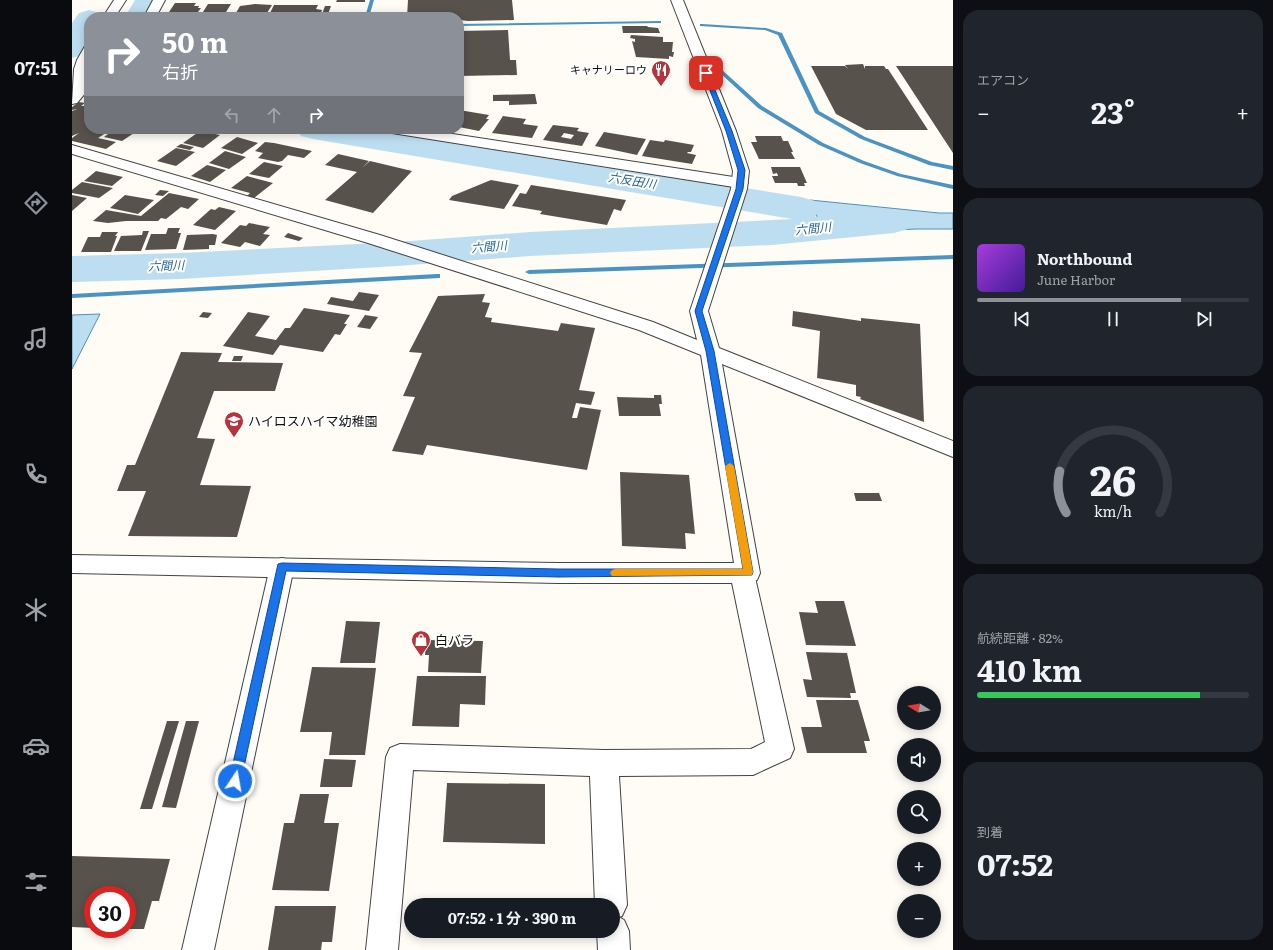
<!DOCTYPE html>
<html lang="ja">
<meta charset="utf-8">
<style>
:root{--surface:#171b24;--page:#20242c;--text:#f1f3f6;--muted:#9ea1a6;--line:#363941;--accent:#8c9099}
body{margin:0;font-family:Literata,"Noto Sans JP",serif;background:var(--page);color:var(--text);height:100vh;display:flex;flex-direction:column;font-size:15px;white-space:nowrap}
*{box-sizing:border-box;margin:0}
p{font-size:13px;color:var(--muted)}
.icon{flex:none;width:22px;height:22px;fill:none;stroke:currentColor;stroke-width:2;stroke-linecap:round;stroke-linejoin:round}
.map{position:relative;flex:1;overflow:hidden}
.drawer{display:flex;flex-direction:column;gap:10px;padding:10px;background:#0d0f14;width:320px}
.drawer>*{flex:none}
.guide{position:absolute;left:12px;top:12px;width:380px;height:122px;border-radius:16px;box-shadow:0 2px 10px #0003;background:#8c9099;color:#fff;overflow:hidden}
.needle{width:26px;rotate:281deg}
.tools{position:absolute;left:825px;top:686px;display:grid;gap:8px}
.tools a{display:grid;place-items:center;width:44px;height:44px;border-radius:50%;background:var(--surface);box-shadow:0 2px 10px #0003;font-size:20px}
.speed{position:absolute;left:12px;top:886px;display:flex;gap:8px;font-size:20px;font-weight:700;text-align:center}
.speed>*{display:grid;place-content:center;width:52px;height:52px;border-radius:50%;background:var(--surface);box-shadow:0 2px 10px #0003;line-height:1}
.speed .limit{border:6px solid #d22;background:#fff;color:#111}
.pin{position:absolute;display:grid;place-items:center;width:34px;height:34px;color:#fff;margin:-17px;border-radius:8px;box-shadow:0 2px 6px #0006}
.me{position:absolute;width:44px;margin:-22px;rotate:12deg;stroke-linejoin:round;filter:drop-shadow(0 0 3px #0008)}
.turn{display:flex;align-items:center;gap:14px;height:84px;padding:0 12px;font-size:18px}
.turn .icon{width:52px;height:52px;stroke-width:2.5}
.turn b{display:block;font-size:28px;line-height:34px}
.lanes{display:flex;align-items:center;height:38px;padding:0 12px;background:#0003;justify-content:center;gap:20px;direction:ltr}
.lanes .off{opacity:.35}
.big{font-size:30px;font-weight:700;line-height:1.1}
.drawer .widget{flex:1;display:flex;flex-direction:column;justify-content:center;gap:6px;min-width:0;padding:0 14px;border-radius:16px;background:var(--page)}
.drawer .dial{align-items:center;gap:0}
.dial svg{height:104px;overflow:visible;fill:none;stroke:var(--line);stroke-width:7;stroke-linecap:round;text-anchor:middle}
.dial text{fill:var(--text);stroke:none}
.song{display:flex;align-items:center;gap:12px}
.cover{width:48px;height:48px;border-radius:6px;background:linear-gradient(135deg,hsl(280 70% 55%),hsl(260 70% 35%))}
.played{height:4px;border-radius:2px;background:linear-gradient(90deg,var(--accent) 75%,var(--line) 75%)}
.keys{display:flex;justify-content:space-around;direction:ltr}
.heat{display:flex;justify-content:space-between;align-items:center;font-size:22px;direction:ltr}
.charge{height:6px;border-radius:3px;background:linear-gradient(90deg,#34c759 82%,var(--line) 0)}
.trip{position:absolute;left:332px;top:898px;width:216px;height:40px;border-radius:20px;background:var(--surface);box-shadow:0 2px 10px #0003;font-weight:700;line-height:40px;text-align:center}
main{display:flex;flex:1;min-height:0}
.dock{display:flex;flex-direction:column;width:72px;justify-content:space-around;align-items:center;background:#090b0e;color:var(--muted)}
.dock .icon{width:28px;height:28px}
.dock .current{color:var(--accent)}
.dock b{font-size:18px;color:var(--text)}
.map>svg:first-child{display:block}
.water{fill:#bddef1;stroke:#4a93c2}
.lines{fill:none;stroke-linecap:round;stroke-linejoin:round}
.stream{fill:#4a93c2;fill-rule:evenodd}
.river{fill:#bddef1;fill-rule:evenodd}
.building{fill:#58524d;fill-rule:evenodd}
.minor-casing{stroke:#434343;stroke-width:2}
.tertiary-casing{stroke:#434343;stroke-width:2}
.minor{fill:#fff;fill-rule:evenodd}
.tertiary{fill:#fff;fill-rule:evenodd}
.route{fill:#1a73e8;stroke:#114b97}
.slow{fill:#f59e0b}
.labels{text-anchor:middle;stroke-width:4;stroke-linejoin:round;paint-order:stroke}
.far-poi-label{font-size:11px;fill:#101010;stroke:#fff;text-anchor:end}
.far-water-label{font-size:12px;font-style:italic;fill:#236699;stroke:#fff}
.poi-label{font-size:13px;fill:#101010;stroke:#fff;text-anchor:start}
</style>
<main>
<nav class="dock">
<b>07:51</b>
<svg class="icon current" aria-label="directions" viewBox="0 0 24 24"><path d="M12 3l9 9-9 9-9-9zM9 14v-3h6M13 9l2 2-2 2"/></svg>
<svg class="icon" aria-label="music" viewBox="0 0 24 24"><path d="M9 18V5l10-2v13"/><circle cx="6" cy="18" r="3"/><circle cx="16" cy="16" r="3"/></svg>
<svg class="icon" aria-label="phone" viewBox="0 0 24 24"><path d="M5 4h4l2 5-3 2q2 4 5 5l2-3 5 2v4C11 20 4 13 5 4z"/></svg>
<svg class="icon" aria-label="climate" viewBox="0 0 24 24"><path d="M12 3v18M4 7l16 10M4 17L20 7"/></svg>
<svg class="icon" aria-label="car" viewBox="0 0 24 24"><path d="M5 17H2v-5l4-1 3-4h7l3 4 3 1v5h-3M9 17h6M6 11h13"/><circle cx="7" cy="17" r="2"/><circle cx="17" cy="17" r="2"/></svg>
<svg class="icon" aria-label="filters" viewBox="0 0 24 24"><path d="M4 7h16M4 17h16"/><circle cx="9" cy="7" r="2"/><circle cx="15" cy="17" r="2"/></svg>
</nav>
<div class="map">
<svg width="881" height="950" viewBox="0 0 881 950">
<rect width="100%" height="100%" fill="#fefcf5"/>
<g class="water">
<polygon points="738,200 867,213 881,213 881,229 845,229 752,233"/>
<polygon points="28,314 0,369 0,315"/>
</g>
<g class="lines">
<g class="stream">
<polygon points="298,0 302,0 297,17 293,17"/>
<polygon points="589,21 589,23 587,23 387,26 387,24"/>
<polygon points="630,24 694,28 710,33 747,111 793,137 860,162 881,166 881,170 857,165 789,139 743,113 706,35 693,30 628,26 628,24"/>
<rect x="11" y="25" width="6" height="2"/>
<polygon points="649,69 690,106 751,143 792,161 829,174 881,185 881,189 825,176 788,163 747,145 686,108 647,72 646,71"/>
<polygon points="881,255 881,259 457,274 453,272 457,270"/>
<polygon points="365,274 368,274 368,278 0,298 0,294"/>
</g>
<g class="river">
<polygon points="63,0 91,0 81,17 53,17"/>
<polygon points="17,10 27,13 30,17 17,17 17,46 11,55 0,58 0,23 7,13"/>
<polygon points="224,129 305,129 729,197 743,201 748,209 743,217 822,209 836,213 842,221 836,229 822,233 700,245 458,256 325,266 109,279 0,282 0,256 109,253 325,242 458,232 720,219 241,139 229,136"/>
</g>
</g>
<g class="building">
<polygon points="265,0 293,0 293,2 264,2"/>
<polygon points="336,0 440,0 442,20 396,21 387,20 387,17 335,17"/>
<polygon points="103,3 124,3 122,6 127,6 126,8 129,8 126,12 97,12"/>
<polygon points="136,4 159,4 154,12 131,12"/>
<polygon points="183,4 200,5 195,13 164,13 168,6"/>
<polygon points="202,5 246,5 244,9 250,10 249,13 198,13"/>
<polygon points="253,6 259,6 256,14 250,14"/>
<polygon points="550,26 575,26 576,27 586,28 588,33 551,33"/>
<polygon points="436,30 438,60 444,60 445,75 387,76 387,31"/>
<polygon points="559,35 591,37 591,42 601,42 600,52 602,52 601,57 597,56 597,59 564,57 560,41 563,42 563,39 558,38"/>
<polygon points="791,64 793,69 793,66 812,66 814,69 816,69 856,130 794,130 764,114 739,66 773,66 776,69 773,65"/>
<polygon points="824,66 881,66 881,153 826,69"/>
<polygon points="463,94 465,104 437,105 437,101 421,101 421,95"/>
<polygon points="7,102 13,103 9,106 17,106 17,129 40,129 26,138 44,142 34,149 0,141 0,138 7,133 0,136 0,111 5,109 0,110 0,107"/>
<polygon points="387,110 417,115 414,119 417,119 407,131 387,127"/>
<polygon points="431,116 454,119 451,124 466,126 460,138 420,133"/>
<path d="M481,125L507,128L505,131L517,133L510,146L471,140ZM492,133L502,135L499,139L489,137Z"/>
<polygon points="43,129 68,129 50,141 32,137"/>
<polygon points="128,131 148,135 131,148 111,143"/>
<polygon points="532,132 574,139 565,155 523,146"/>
<polygon points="683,136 709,136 711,141 716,141 721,152 719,152 723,159 687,159 679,142 685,142"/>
<polygon points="165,137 186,143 170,154 149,148"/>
<polygon points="578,140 592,142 593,140 622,145 619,152 616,152 615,153 624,155 620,164 570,156"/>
<polygon points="193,142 202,143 240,151 232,158 216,155 210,161 206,162 186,158 191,153 183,151"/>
<polygon points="109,144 122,147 118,150 104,147"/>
<polygon points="104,148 123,152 104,166 85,161"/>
<polygon points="153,151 174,157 157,169 137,163"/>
<polygon points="266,154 297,161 290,168 298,161 340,171 301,213 253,200 285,172 253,165"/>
<polygon points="192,162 211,166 197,178 177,174"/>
<polygon points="135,165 154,170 138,182 119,176"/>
<polygon points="699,167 728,167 735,183 732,183 733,186 726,186 725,183 703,183 700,176 706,176 705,173 701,174"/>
<polygon points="24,171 51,177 40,186 12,181"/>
<polygon points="175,176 201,183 182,198 175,196 178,193 159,188"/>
<polygon points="419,180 447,185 432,209 377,200 380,196"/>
<polygon points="10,182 41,188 27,198 0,193 0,190"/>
<polygon points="459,185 554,200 549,211 542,209 535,225 468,214 470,211 440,206 448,193 454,194"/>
<polygon points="88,190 97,191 91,196 83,195"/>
<polygon points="97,193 127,199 116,209 109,207 94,219 89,218 86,221 54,221 36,223 21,221 34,210 69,216"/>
<polygon points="0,195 15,198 0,211"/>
<polygon points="53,195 82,200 66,214 38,208"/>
<polygon points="147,207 164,211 143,230 121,225 139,209 143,210"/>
<polygon points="177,223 198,227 191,234 198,235 188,246 173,242 168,247 149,243 168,225 174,226"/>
<polygon points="96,228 108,228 106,233 109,233 104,249 73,250 79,234 94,234"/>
<polygon points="71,231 77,231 69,251 42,251 49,236 70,235"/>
<polygon points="30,232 46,232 43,236 45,236 39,252 9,252 16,237 28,237"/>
<polygon points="216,233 231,238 227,241 212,237"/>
<polygon points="141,234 145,235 143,245 137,245 137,249 111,250 115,235"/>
<polygon points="287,292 307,295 297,311 255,304 259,297 281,301"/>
<polygon points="413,294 410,302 418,303 413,317 420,318 419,322 486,331 489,323 523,328 507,390 523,392 519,405 504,403 500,418 505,418 508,407 529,410 515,470 355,445 351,455 320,451 343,397 331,396 350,353 337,352 366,296"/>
<polygon points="232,308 278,315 272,324 275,324 268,335 263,334 251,352 208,345 201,355 151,346 176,312 198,316 183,336 204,340 213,328 218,328"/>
<polygon points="721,311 789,321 789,318 848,324 852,422 788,399 789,397 784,396 784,385 745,378 748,331 720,326"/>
<polygon points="131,312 140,313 136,318 127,317"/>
<polygon points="293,315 306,317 298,329 285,327"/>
<polygon points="109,352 150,353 146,362 211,363 203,391 142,391 125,438 143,439 128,485 179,486 165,537 56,536 74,491 45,491 55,465 63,465"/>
<polygon points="162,356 171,356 169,361 160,361"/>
<polygon points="582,395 589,395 590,404 587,404 589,416 547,416 545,397 582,398"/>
<polygon points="548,472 617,475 623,534 613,533 614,549 550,546"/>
<polygon points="782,493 807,493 810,501 784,501"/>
<polygon points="743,601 772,601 784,646 734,645 727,612 746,613"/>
<polygon points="274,621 308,622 303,663 268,663"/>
<polygon points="354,640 411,641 409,673 356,672 357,655 353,655"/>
<polygon points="734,652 775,653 784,693 778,693 779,698 735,697 731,679 740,680"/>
<polygon points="240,667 304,668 293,755 257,755 260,732 228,732"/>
<polygon points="345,676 414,676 413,705 388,704 387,727 340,726"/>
<polygon points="744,700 786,700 798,741 792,741 795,753 735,753 729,727 750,727"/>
<polygon points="95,721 107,721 80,809 68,809"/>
<polygon points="114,721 127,721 104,808 90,807"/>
<polygon points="252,759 284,760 280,787 248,787"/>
<polygon points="375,783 473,784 473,844 371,842"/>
<polygon points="228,794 257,794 252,823 267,823 257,891 200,890 212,823 222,823"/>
<polygon points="0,856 98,859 87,901 80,901 72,929 55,929 55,895 21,895 21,928 0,927"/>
<polygon points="203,906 264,906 260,942 250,942 249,950 196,950"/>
</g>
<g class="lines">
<g class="minor-casing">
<g id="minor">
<polygon points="42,0 54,0 43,17 31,17"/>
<polygon points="81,0 93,0 84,17 72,17"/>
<path d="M17,45C17,61 14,75 15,91L5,103L0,104L2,69L5,60L13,46Z"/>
<polygon points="313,129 348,129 668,178 673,180 676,183 673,186 668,188 320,133 315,132"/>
<polygon points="210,558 218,560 222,567 142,950 110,950 198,567 202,560"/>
<polygon points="670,563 679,566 682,573 722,749 718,758 681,775 547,776 555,905 550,916 547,917 552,920 557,931 558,950 526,950 525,931 541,931 541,905 523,905 518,776 341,770 326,950 294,950 314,757 318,748 328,744 532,750 679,749 693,742 658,573 661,566"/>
</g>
</g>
<g class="tertiary-casing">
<polygon id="tertiary" points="599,0 611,0 664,131 677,171 675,189 636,311 647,348 881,441 881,457 650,364 688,573 685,580 676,583 486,583 0,573 0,555 486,563 662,563 629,355 567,330 296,243 0,154 0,145 308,235 581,322 625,340 618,311 659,189 661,171 650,131"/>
</g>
<use href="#minor" class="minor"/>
<use href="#tertiary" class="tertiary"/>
</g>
<polygon class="route" points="634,71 636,73 660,131 673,170 671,189 630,311 642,351 681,572 680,575 486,577 214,571 169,781 167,785 163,787 158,785 157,781 206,564 210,563 486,569 671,569 634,351 623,311 664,189 666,170 654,131 631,73"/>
<polygon class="slow" points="658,463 662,466 681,572 680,575 540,576 538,573 540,570 543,569 671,569 653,466"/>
<defs>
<g id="restaurant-pin" transform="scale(1)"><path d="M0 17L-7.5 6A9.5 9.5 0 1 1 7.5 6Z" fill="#b5333a" stroke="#fff"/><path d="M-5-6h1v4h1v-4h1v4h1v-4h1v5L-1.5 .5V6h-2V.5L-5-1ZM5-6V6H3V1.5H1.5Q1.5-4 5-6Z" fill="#fff"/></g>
<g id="school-pin" transform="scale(1)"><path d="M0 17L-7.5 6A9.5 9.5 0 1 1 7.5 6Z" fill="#b5333a" stroke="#fff"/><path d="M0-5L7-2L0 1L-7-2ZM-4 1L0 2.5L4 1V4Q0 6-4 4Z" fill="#fff"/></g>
<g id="shop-pin" transform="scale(1)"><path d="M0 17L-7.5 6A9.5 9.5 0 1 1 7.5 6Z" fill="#b5333a" stroke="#fff"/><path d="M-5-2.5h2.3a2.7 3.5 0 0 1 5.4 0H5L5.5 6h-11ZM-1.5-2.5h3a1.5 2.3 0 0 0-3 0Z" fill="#fff"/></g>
</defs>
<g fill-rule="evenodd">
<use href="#restaurant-pin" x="589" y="70"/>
<use href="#school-pin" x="162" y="421"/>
<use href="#shop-pin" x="349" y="640"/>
</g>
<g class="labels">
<g class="far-poi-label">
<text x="575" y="74">キャナリーロウ</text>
</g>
<g class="far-water-label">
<text transform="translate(560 181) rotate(9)" y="4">六反田川</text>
<text transform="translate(741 229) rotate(-6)" y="4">六間川</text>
<text transform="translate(417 247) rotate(-5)" y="4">六間川</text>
<text transform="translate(94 266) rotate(-2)" y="4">六間川</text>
</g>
<g class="poi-label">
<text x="176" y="426">ハイロスハイマ幼稚園</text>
<text x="363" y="645">白バラ</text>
</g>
</g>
</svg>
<div class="tools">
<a><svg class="needle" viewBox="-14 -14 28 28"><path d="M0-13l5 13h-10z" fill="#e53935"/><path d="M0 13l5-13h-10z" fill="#9ea1a6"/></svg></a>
<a><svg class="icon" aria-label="sound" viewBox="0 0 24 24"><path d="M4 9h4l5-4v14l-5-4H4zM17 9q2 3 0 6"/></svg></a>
<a><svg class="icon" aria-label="search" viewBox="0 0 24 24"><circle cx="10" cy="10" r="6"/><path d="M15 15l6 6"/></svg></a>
<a>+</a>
<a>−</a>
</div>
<div class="speed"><div class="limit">30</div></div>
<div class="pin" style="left:634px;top:73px;background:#d93025"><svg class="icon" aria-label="arrive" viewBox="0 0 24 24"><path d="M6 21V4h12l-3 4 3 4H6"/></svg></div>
<svg class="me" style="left:163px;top:781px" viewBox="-20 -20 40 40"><circle r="17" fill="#1a73e8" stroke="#fff" stroke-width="3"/><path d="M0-11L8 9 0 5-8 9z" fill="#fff"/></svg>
<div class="trip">07:52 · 1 分 · 390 m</div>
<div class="guide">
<div class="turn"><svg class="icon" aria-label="right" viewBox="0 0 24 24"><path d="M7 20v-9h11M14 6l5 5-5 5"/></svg><div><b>50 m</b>右折</div></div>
<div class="lanes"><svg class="icon off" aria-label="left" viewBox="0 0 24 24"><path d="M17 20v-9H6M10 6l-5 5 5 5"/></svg><svg class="icon off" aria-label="ahead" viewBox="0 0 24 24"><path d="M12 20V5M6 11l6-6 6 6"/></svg><svg class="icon" aria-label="right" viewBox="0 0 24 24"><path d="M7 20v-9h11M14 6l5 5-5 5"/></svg></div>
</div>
</div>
<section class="drawer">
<div class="widget"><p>エアコン</p>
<div class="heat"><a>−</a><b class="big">23°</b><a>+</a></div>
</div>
<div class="widget">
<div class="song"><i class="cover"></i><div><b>Northbound</b><p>June Harbor</p></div></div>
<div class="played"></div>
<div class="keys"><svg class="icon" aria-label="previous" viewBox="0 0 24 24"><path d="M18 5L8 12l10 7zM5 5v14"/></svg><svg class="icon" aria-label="pause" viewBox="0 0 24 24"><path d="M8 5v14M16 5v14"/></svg><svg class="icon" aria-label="next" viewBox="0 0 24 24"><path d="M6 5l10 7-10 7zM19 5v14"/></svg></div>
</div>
<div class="widget dial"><svg viewBox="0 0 100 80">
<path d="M14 69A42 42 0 1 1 86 69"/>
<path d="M14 69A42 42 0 0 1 9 37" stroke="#8c9099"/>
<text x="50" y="56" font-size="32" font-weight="700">26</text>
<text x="50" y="72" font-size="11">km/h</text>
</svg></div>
<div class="widget"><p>航続距離 · 82%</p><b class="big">410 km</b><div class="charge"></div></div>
<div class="widget"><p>到着</p><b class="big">07:52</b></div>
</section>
</main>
